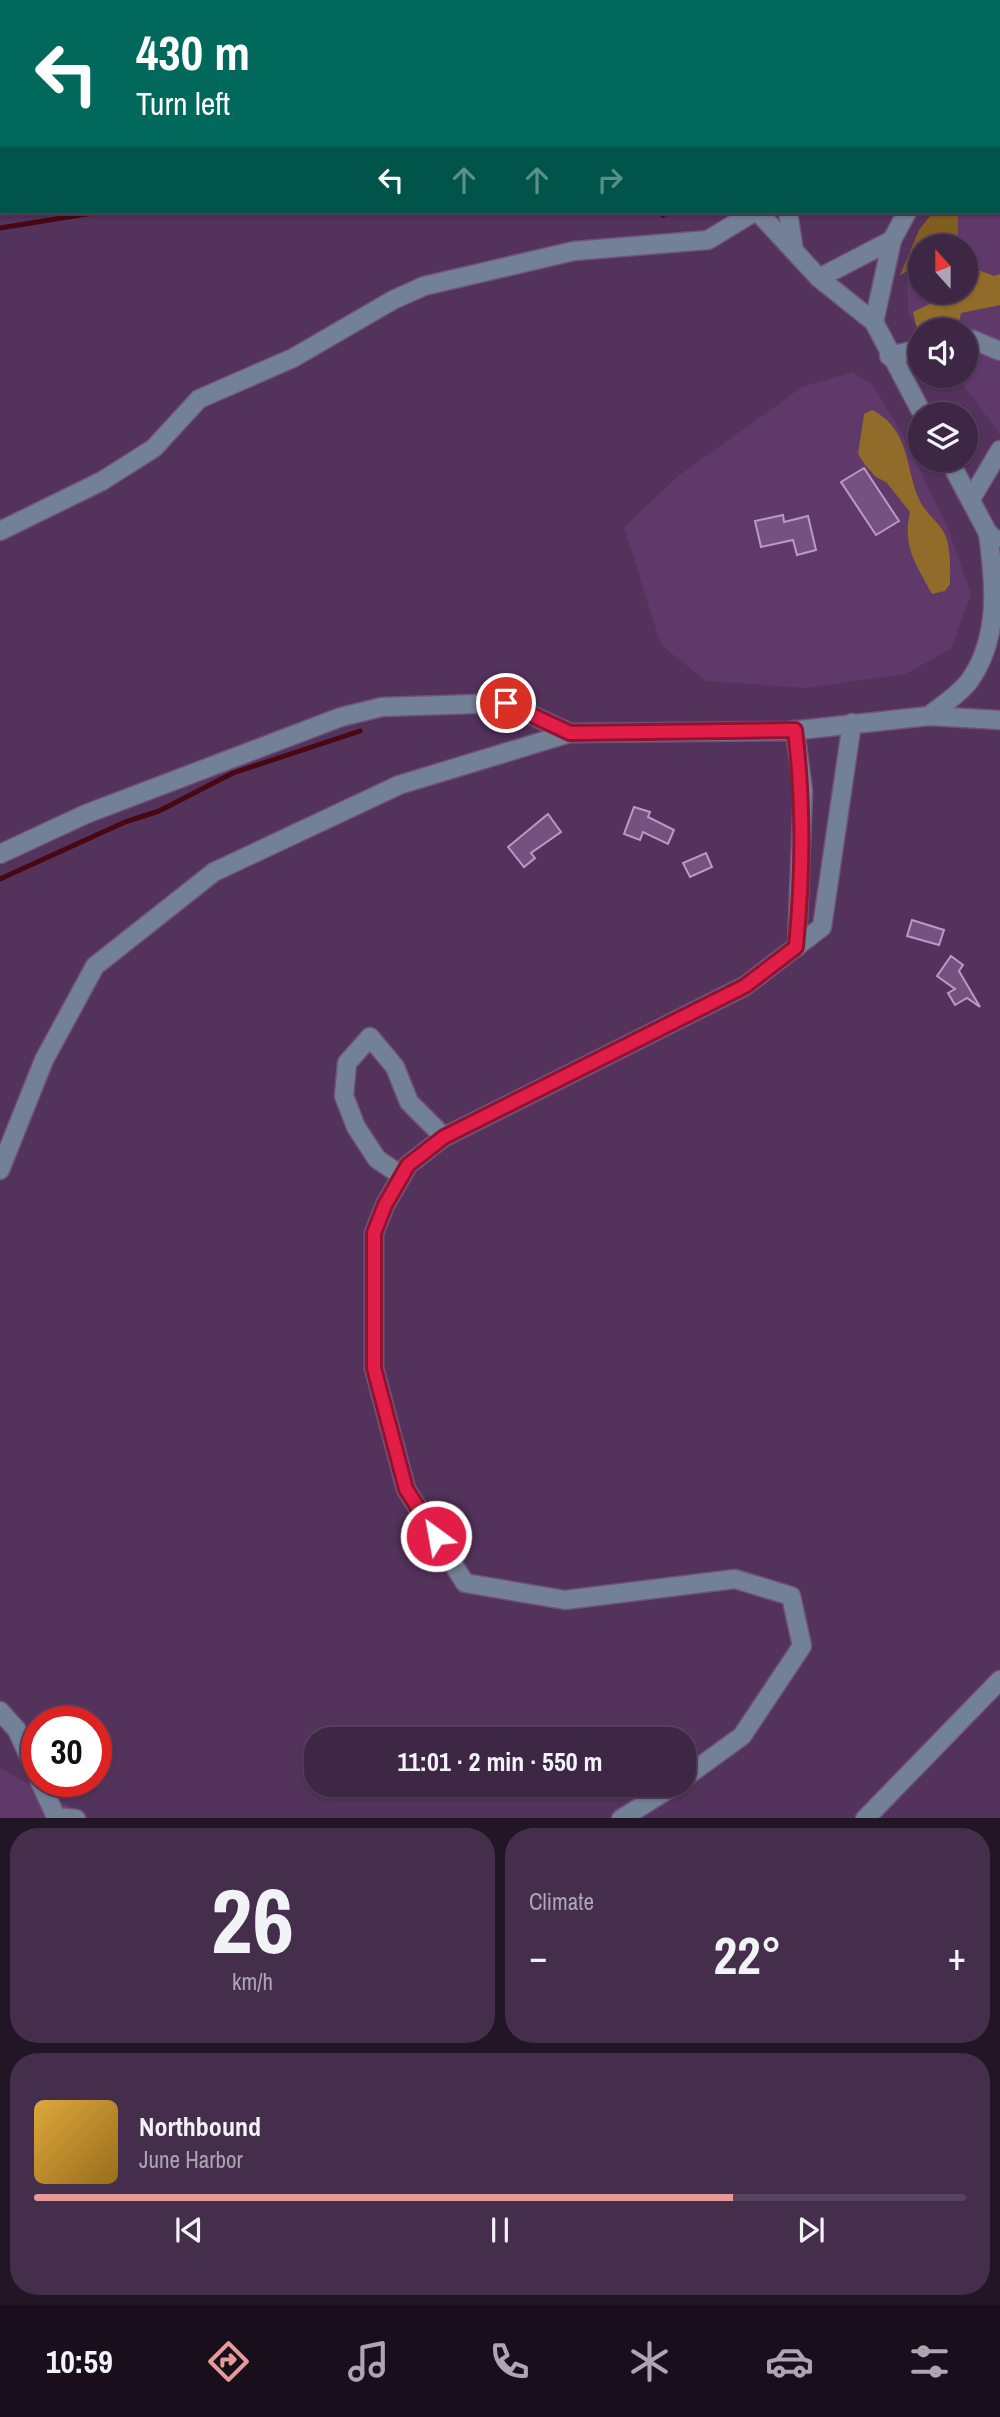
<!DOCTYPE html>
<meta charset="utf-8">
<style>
:root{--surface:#3e2645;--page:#452e4c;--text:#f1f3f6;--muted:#ada5b3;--line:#57435e;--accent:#e69b98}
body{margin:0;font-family:"Archivo Narrow",sans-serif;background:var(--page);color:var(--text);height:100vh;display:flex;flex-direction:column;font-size:26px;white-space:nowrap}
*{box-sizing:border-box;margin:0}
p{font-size:23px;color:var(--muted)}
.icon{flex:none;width:38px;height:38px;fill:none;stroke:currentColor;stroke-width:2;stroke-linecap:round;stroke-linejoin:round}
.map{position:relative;height:1818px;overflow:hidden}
.sheet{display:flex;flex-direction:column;gap:10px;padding:10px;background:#221526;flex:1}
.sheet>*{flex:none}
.hud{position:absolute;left:0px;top:0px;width:1001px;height:214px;box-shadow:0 2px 5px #0004,0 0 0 2px var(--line);background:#00695c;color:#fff;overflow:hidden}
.needle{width:46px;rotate:339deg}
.controls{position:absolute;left:908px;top:234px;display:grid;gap:14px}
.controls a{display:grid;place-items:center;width:70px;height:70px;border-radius:50%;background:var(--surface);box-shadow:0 2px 5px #0004,0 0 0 2px var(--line);font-size:35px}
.speed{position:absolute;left:21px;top:1706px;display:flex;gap:14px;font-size:35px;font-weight:700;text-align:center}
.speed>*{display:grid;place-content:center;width:91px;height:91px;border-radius:50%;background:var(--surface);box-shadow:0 2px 5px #0004,0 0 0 2px var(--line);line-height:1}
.speed .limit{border:10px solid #d22;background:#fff;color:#111}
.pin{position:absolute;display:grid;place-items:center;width:60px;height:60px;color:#fff;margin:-30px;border:4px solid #fff;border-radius:50%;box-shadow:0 2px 7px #0007}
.me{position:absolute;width:77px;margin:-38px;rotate:328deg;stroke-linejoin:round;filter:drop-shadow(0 0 5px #0008)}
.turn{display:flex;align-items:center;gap:24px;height:147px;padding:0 21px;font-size:32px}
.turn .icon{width:91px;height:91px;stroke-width:2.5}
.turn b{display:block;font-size:49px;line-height:60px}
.lanes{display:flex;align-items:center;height:66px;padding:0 21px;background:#0003;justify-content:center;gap:35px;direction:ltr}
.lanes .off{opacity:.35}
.big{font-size:52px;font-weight:800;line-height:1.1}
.sheet .tile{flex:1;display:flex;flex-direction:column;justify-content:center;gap:10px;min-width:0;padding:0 24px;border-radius:28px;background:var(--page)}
.sheet .dial{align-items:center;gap:0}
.dial b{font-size:91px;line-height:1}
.song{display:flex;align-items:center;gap:21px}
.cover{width:84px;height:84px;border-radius:10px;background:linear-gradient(135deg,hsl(40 70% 55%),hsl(40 70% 35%))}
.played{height:7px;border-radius:4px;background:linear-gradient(90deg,var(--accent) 75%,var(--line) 75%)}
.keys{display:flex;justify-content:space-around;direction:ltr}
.heat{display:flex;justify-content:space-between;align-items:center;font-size:38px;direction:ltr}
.sheet .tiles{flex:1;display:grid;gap:10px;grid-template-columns:1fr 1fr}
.tile:last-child{grid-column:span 2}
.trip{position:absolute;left:304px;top:1727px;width:392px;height:70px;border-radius:28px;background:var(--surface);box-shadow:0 2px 5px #0004,0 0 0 2px var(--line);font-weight:800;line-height:70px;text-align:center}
.tabs{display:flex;height:112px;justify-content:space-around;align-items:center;background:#190f1c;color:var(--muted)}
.tabs .icon{width:49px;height:49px}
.tabs .on{color:var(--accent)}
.tabs b{font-size:32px;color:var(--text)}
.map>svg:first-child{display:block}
.built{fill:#5f396a;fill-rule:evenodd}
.green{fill:#815e20}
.forest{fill:#906b29}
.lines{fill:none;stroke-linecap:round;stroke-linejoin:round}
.stream{stroke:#480712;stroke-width:5}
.building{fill:#74527f;stroke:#bd97c8;stroke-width:2}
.minor-casing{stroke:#705279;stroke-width:21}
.minor{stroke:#738196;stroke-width:18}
.route-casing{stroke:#92132f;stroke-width:18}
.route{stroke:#e11d48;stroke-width:12}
</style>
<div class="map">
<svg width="1000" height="1819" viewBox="0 0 1000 1819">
<rect width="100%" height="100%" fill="#53325c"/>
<g class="built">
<path d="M1000,70V434L956,376H966V331H921L908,315L907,277L933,212H999ZM920,247H966V292H920Z"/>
<polygon points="852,372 873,385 901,432 946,523 971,594 951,649 905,674 805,688 706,681 661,645 624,527 678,476 802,387"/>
<polygon points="0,1768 91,1818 0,1818"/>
</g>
<polygon class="green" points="933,212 958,212 958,247 920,247 920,265 900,275 919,230"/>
<g class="forest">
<polygon points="978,270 994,276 1000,274 1000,305 961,313 957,331 920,331 919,337 913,312 954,292 966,292 966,274"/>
<path d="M872,410C915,431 904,481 925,509C933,520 943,526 947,540C951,555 950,570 950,584L945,591L932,594C916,564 902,547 910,512L886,482L876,477L865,465L858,454L864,414Z"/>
</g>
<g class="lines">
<g class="stream">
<polyline points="999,34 1000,32"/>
<polyline points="659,212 663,215"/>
<polyline points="0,228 99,212"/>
<polyline points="0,879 125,822 159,811 233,773 360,731"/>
</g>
</g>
<g class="building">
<polygon points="864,468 899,521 876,535 841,482"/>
<polygon points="783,515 784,522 808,516 816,550 797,555 793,540 761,547 755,521"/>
<polygon points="634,807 650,812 648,817 674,830 668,844 643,832 640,840 624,834"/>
<polygon points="548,814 561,832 531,853 535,858 524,867 508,847"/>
<polygon points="706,853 712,867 690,877 683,863"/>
<polygon points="912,920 944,930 939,945 907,936"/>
<polygon points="951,956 963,965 959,971 980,1007 967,998 955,1005 948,993 955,989 937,976"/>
</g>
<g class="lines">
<g class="minor-casing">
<g id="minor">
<polyline points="591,0 592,2"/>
<polyline points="746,0 747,2"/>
<polyline points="967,2 968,0"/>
<polyline points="999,176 1000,176"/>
<polyline points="0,200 2,200"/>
<polyline points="999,204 1000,205"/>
<polyline points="758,212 819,278 874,322 923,415"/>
<polyline points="788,212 794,251"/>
<polyline points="819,278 892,240"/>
<polyline points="874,322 892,240 907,212"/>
<polyline points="966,340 971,339 1000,351"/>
<polyline points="889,356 920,349"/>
<polyline points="949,460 988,533 995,539"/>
<polyline points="971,499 1000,450"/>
<polyline points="0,531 102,481 154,448 199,399 293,358 393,300 424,286 574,251 708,240 754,212"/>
<path d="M929,716C942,705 960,694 970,680C1000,637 995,583 988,533"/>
<polyline points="795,730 803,791 797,947"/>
<polyline points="0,854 86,814 341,717 382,707 506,703 570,733"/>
<polyline points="0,1170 44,1060 95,966 214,872 399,785 570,733 790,731 929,716 1000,720"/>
<polyline points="402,1176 377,1159 356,1127 344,1096 347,1063 370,1037 395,1067 409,1102 444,1137"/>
<polyline points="0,1711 17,1730 37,1774"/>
<polyline points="684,1778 742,1736 802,1646 791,1596 735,1579 565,1600 465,1583 406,1489 374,1368 374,1233 385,1205 408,1165 444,1137 745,986 822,927 852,723"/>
<polyline points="40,1782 56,1817 76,1819"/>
<polyline points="621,1819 675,1785"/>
<polyline points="865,1819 1000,1680"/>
</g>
</g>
<use href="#minor" class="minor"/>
</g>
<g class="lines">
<g class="route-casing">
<path id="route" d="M436,1536L406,1489L374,1368V1233L385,1205L408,1165L444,1137L745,986L796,947C803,874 804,803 795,730L570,733L506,703"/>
</g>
<use href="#route" class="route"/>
</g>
</svg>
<div class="controls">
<a><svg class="needle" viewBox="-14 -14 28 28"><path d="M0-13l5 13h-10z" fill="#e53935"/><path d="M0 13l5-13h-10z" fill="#ada5b3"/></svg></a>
<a><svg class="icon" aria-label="sound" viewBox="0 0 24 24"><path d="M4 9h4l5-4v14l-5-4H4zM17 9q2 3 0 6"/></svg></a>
<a><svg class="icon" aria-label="layers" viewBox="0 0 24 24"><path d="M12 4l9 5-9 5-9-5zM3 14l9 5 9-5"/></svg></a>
</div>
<div class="speed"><div class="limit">30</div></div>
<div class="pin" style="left:506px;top:703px;background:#d93025"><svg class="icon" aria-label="arrive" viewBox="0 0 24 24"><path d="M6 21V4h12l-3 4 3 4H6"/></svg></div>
<svg class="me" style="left:436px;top:1536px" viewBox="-20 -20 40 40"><circle r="17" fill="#e11d48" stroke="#fff" stroke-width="3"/><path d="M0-11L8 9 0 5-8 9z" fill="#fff"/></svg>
<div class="trip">11:01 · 2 min · 550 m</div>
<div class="hud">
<div class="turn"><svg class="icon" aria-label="left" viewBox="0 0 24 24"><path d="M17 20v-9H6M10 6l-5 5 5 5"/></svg><div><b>430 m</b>Turn left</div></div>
<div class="lanes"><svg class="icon" aria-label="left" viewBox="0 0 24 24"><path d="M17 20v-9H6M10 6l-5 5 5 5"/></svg><svg class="icon off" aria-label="ahead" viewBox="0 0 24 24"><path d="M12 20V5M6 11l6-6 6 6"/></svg><svg class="icon off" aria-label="ahead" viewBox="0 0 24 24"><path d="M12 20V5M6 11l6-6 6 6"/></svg><svg class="icon off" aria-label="right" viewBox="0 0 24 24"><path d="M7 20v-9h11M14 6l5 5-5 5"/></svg></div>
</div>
</div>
<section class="sheet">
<div class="tiles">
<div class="tile dial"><b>26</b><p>km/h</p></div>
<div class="tile"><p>Climate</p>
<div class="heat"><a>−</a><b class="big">22°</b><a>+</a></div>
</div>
<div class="tile">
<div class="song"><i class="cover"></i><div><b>Northbound</b><p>June Harbor</p></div></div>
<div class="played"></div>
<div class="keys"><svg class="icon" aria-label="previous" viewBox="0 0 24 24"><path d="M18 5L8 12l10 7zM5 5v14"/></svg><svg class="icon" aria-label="pause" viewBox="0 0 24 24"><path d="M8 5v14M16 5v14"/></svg><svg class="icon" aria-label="next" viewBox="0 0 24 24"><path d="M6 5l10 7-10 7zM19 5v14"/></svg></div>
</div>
</div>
</section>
<nav class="tabs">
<b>10:59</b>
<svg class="icon on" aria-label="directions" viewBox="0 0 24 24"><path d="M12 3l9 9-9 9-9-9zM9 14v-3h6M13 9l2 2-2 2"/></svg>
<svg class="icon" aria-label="music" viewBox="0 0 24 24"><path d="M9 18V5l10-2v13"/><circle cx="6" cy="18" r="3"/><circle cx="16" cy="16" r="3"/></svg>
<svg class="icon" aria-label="phone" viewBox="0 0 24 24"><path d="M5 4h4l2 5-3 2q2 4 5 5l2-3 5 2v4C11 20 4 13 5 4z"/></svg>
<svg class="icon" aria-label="climate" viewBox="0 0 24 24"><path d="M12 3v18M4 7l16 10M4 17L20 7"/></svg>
<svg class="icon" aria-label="car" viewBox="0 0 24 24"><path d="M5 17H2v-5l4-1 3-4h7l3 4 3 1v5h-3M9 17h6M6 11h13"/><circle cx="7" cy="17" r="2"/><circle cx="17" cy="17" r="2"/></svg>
<svg class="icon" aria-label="filters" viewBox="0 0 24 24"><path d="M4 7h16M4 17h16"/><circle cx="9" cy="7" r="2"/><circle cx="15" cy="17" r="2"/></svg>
</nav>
